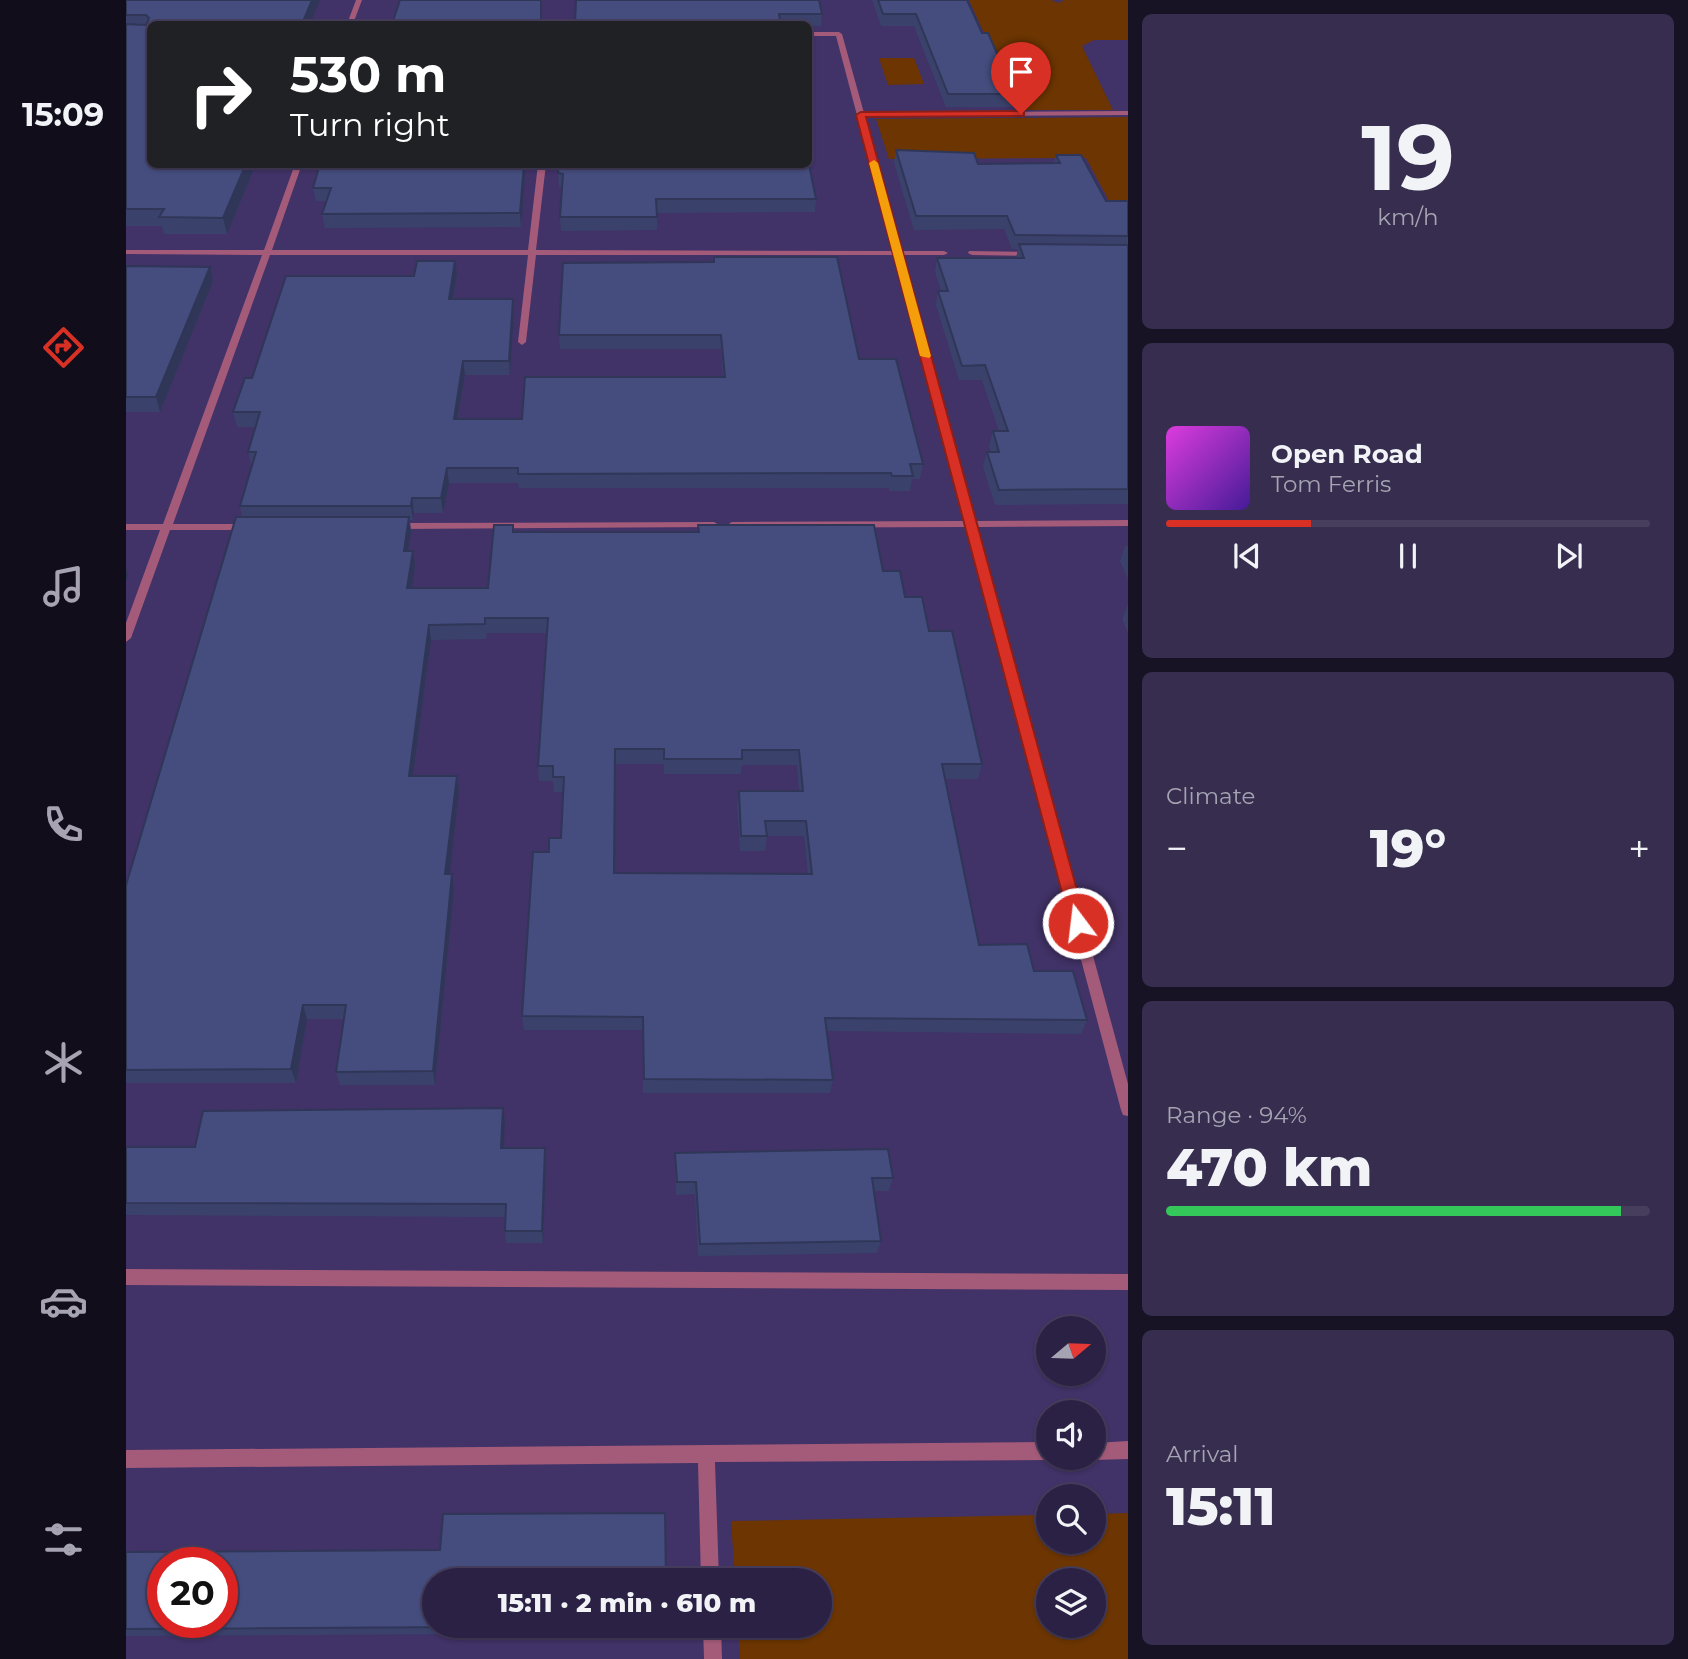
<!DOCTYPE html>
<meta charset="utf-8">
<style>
:root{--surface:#2b2144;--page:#372e4f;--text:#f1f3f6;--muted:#a6a3b2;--line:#473e5d;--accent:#d93025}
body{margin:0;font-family:Montserrat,sans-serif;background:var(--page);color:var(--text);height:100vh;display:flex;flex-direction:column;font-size:26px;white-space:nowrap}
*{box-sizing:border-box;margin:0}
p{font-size:23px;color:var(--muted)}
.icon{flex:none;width:38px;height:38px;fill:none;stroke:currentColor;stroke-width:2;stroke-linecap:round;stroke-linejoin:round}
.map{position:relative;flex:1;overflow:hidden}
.sheet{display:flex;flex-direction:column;gap:14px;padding:14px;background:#181225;width:560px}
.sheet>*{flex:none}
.hud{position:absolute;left:21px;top:21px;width:665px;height:147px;border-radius:10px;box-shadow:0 2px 5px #0004,0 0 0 2px var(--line);background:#202124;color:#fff;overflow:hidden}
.needle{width:46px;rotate:71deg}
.tools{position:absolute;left:910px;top:1316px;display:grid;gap:14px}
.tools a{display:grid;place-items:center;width:70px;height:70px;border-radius:50%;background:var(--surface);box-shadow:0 2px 5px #0004,0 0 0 2px var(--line);font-size:35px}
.speed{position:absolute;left:21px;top:1547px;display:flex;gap:14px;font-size:35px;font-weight:700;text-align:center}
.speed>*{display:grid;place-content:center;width:91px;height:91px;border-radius:50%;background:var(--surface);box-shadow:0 2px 5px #0004,0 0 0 2px var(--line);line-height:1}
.speed .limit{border:10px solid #d22;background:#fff;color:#111}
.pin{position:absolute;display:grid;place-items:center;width:60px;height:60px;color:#fff;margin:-72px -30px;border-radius:50% 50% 50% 0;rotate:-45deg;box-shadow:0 0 7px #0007}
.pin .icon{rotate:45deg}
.me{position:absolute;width:77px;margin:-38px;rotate:345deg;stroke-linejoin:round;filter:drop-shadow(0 0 5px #0008)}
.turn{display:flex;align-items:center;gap:24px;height:147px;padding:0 28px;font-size:32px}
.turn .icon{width:91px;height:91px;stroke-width:2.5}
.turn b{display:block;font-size:49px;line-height:60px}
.big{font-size:52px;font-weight:800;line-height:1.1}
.sheet .widget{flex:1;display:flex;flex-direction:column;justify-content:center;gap:10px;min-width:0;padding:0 24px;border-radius:10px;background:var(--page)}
.sheet .dial{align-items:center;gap:0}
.dial b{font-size:91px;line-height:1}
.song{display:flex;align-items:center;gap:21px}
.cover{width:84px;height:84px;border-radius:10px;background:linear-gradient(135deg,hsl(300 70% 55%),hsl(260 70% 35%))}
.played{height:7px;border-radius:4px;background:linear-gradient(90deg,var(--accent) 30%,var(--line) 30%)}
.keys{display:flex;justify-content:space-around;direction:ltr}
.heat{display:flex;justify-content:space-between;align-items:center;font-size:38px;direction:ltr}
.charge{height:10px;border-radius:5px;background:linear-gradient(90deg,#34c759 94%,var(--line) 0)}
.trip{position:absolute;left:296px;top:1568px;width:410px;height:70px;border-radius:35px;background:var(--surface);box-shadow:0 2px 5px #0004,0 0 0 2px var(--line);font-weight:800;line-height:70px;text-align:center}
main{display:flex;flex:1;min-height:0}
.menu{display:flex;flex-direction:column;width:126px;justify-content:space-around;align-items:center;background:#110d1b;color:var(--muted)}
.menu .icon{width:49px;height:49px}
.menu .current{color:var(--accent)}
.menu b{font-size:32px;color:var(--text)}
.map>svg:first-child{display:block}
.built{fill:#413267;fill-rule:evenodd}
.green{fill:#6c3501;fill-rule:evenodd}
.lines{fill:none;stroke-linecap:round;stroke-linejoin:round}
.lane{fill:#a45b79;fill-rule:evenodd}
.wall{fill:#3a426c;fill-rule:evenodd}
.shaded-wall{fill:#303658}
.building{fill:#444d7d;stroke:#303658;stroke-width:2;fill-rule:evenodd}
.route{fill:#d93025;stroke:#8d1f18;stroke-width:2}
.slow{fill:#f59e0b}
</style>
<main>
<nav class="menu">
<b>15:09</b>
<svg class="icon current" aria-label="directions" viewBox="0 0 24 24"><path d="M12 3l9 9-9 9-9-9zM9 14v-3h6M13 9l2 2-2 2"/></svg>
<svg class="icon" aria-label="music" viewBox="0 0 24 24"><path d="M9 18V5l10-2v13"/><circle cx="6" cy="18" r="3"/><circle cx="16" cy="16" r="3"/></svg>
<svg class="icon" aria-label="phone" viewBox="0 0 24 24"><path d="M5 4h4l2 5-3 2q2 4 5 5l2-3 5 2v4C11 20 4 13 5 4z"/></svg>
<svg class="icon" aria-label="climate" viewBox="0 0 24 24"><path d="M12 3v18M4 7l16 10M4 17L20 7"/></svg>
<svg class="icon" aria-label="car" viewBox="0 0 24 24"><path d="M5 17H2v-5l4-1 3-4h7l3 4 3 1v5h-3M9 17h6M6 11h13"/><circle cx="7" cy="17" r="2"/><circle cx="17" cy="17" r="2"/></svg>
<svg class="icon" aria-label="filters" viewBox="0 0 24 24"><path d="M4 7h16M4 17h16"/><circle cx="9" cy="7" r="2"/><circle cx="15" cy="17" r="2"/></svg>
</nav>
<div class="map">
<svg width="1002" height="1659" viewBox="0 0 1002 1659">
<rect width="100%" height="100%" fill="#392c5a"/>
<path class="built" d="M0,0H1002V1659H0ZM24,24H682V164H24ZM922,1328H968V1374H922ZM922,1412H968V1458H922ZM922,1496H968V1542H922ZM37,1563H96V1622H37ZM308,1580H693V1626H308ZM922,1580H968V1626H922Z"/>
<g class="green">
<polygon points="843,0 925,0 933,3 938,0 1002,0 1002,40 968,40 956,46 987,110 893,110"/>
<polygon points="753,58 788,58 798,84 762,85"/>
<polygon points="1002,117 1002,210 988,210 960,158 763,159 750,119"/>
<path d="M1002,1513V1659H614L612,1626H693V1580H609L605,1521L922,1515V1542H968V1514ZM922,1580H968V1626H922Z"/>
</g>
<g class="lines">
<g class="lane">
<polygon points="230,0 236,0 227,24 221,24"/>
<polygon points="682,32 713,32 716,34 738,113 1002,111 1002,115 739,117 775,251 818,251 822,253 818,255 776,255 849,521 1002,520 1002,526 850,527 1002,1084 1002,1116 997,1115 995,1110 840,527 606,528 601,525 606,522 839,521 769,255 410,255 400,342 396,345 392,342 402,255 144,255 47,524 122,524 127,527 122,530 44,530 5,638 0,642 0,623 34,530 0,530 0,524 37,524 136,255 0,254 0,250 138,250 169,164 176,164 146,250 402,250 412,164 420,164 410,250 767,251 710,36 682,36"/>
<polygon points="843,251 905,252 909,254 905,256 846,255 842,253"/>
<polygon points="588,522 593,525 592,527 270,529 265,526 270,523"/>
<polygon points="0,1269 1002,1274 1002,1290 0,1285"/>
<polygon points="1002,1441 1002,1459 968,1460 964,1458 968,1458 968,1443"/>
<polygon points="922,1442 922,1458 926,1458 922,1460 589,1462 593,1580 575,1580 572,1463 0,1468 0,1450"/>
<polygon points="577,1626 595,1626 596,1659 578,1659"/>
</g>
</g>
<g class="wall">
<polygon points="0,0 194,0 24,164 130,164 101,234 38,234 36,226 0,226"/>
<polygon points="450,0 696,14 695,26 682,26 682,24 449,24"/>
<polygon points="746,0 841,0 856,33 889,94 886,107 820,107 788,26 755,26"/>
<polygon points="770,150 852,164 928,163 930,155 980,201 1002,201 1002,504 869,505 857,467 861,452 865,452 863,446 867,431 873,431 856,380 833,380 810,305 812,291 815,291 809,272 811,258 890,258 892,249 886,249 878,229 788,230 768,163"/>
<polygon points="194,164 400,164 395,227 199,228 196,214 200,201 190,201 187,188"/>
<polygon points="432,173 690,199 689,212 531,213 531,230 435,231 434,217 436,187 433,187"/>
<path d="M588,257L733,359L797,464L794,479H786L784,491H763V488H393L392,483H323L317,513H288L287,520H284L285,532L282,551H287L289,566L286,588H362L388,532H572V525L757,571L779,597L803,631L856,764L852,779H819L853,945L908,971L961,1020L955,1034L701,1031L707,1080L704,1093H517V1030H398L396,1016L423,852L435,838L438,792H428L427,781H413L412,766L421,633H361L360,639L305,640L287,776H331L333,790L323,874H326L328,889L309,1085H214L210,1072L218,1019H181L170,1083H0V885L116,517L114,506L126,467L122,452L130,427H111L107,412L126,378L288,276L331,275L327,299L388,313L384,375H339L332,419H396L597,377L595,349H434L433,335L588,262ZM489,764H538V774H615L616,765H671L673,791H613L611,805L614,851H639L641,836H678L682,874L488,873Z"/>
<polygon points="0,266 87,281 34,412 0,412"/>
<polygon points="999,546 1002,546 1002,579 994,561"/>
<polygon points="1002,604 1002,633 996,619"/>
<polygon points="377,1108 379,1121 377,1148 419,1148 420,1161 417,1243 380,1243 379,1231 379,1217 0,1215 0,1147 69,1147"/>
<polygon points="549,1153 767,1178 763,1191 747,1191 755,1241 751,1253 572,1256 569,1194 550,1195 549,1166"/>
<polygon points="0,1552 541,1626 541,1633 0,1636"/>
</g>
<g class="shaded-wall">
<polygon points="186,0 194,0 184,24 176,24"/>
<polygon points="120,164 130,164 101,234 97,218"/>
<polygon points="398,164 400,164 395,227 394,213"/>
<polygon points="329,261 331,275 324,313 323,299"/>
<polygon points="84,267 87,281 34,412 30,397"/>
<polygon points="387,299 388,313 384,375 383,361"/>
<polygon points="337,361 339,375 329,433 328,419"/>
<polygon points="321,468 323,483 317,513 315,498"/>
<polygon points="286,498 288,513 287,520 285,506"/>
<polygon points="283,517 285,532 280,566 278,551"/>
<polygon points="287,551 289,566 284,603 281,588"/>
<polygon points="0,568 2,575 0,581"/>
<polygon points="303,625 305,640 285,790 283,776"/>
<polygon points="331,776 333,790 322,889 319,874"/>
<polygon points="326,874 328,889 309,1085 307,1071"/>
<polygon points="177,1005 181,1019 170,1083 165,1069"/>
<polygon points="377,1108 379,1121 377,1161 375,1148"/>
<polygon points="419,1148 420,1161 417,1243 416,1231"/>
</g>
<g class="building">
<polygon points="0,0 186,0 176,24 24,24 24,164 120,164 97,218 33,217 38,209 0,209 0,24 20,25 23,18 20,15 0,15"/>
<polygon points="274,0 415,0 415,24 266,24"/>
<polygon points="450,0 693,0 696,14 653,14 655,24 449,24"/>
<polygon points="752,0 841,0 856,33 862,33 889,94 822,94 790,14 757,14"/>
<polygon points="770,150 848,153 852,164 934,163 930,155 955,155 980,201 1002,201 1002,236 889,235 881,216 790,216"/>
<polygon points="682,160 690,199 530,199 531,217 434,217 437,174 432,173 433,164 682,164"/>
<polygon points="194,164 398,164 394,213 196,214 205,188 187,188"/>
<polygon points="893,244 1002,245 1002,489 873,490 861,452 873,452 867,431 882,431 859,365 836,366 812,291 822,291 811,258 898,258"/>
<polygon points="588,257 711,257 733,359 770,359 797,464 784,464 787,476 766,476 765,473 392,474 392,468 321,468 315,498 286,498 285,506 114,506 130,452 122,452 134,412 107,412 119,378 126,378 160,276 288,276 291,261 329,261 323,299 387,299 383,361 337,361 328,419 396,419 399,377 599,377 595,335 433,335 437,263 588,262"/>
<polygon points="0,266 84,267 30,397 0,397"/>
<path d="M110,517H283L278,551H287L281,588H362L368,525H387V532H573L572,525H748L757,571H774L779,597H796L803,631H826L856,764H816L853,945L901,944L908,971H947L961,1020L699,1018L707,1080L518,1079L517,1017L396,1016L407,852H423V838H435L438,777H427V766H412L422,618H359V624L303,625L283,776H331L319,874H326L307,1071L210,1072L220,1005H177L165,1069L0,1070V885ZM489,749H538V759H616V750H673L677,791H613L615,836H641L639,821H680L686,874L488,873Z"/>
<polygon points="377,1108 375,1148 419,1148 416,1231 379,1231 380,1204 0,1203 0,1147 69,1147 77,1111"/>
<polygon points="762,1149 767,1178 746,1178 755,1241 574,1244 570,1182 551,1182 549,1153"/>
<path d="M539,1513L540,1580H308V1626H541L0,1629V1552L314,1550L317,1514ZM37,1563H96V1622H37Z"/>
</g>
<polygon class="route" points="895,111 898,112 898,116 740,117 960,923 958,928 946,928 944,923 730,115 735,112"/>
<polygon class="slow" points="748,160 752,163 805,356 803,358 794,356 743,163"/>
</svg>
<div class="tools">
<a><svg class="needle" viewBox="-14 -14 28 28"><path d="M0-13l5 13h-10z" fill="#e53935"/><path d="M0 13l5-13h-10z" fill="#a6a3b2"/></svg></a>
<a><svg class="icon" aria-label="sound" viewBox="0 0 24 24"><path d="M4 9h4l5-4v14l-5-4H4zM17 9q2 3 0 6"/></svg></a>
<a><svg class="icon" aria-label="search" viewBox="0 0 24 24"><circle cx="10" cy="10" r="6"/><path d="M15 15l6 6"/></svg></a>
<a><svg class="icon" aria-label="layers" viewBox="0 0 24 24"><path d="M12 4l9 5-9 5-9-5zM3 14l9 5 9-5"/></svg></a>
</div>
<div class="speed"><div class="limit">20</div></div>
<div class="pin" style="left:895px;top:114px;background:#d93025"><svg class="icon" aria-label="arrive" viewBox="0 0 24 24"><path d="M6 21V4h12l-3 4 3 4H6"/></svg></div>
<svg class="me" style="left:952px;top:923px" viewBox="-20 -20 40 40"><circle r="17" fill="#d93025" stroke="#fff" stroke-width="3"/><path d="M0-11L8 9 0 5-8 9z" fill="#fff"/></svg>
<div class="trip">15:11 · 2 min · 610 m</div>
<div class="hud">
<div class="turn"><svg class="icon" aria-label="right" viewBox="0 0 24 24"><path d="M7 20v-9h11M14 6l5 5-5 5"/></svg><div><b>530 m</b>Turn right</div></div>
</div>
</div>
<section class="sheet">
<div class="widget dial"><b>19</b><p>km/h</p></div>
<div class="widget">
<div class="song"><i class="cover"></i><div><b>Open Road</b><p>Tom Ferris</p></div></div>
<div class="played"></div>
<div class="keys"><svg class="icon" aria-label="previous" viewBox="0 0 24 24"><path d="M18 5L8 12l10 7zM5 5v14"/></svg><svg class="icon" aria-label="pause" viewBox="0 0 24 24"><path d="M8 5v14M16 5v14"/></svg><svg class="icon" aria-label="next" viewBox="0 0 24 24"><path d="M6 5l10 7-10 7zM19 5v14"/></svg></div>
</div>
<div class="widget"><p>Climate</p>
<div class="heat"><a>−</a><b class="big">19°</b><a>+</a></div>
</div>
<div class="widget"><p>Range · 94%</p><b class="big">470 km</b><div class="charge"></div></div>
<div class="widget"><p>Arrival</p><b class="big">15:11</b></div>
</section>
</main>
